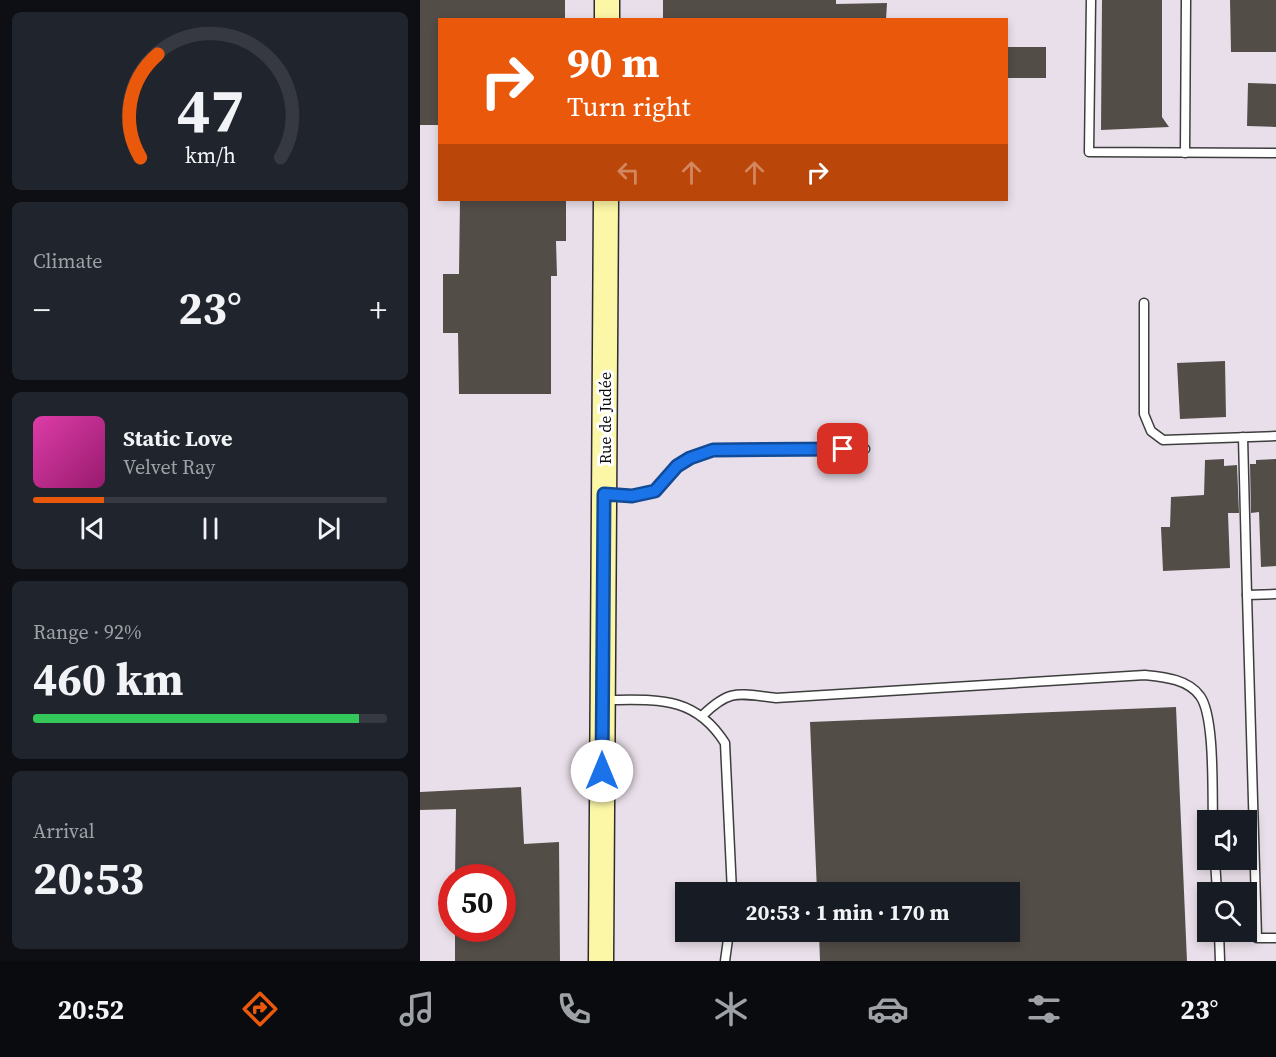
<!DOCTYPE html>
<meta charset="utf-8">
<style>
:root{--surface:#171b24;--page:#20242c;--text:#f1f3f6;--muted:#9ea1a6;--line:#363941;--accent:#ea580c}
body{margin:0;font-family:"Source Serif 4",serif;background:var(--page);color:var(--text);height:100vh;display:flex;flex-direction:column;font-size:22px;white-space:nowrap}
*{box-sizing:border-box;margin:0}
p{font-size:20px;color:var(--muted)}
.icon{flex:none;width:33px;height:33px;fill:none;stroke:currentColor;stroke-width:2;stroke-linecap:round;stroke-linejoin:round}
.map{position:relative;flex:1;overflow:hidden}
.sheet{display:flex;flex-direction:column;gap:12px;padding:12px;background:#0d0f14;width:420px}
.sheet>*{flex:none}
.banner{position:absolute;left:18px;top:18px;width:570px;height:183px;border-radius:0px;box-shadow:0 3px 9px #0003;background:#ea580c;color:#fff;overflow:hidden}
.controls{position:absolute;left:777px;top:810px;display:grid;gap:12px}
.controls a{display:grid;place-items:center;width:60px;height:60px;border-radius:0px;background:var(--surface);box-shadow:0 3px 9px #0003;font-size:30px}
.speed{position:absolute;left:18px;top:864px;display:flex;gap:12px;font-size:30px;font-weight:700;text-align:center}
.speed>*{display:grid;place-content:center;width:78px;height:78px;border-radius:50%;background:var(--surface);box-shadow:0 3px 9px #0003;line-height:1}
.speed .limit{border:9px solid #d22;background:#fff;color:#111}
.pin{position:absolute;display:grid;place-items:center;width:51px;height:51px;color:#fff;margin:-26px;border-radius:12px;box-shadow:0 3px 9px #0006}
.me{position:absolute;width:66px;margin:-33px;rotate:0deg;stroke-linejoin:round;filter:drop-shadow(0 0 4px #0008)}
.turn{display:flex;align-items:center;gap:21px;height:126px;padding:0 30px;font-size:27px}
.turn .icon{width:78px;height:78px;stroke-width:2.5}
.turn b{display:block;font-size:42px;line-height:51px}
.lanes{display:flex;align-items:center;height:57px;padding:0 30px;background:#0003;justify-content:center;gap:30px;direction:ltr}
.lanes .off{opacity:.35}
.big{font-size:45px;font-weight:700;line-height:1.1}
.sheet .card{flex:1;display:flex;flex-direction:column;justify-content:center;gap:9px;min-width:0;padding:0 21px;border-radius:9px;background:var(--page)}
.sheet .dial{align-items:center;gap:0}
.dial svg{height:156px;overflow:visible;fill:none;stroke:var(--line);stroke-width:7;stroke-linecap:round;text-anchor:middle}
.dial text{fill:var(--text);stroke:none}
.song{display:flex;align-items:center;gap:18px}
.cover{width:72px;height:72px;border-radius:9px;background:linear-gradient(135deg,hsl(320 70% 55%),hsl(320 70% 35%))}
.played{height:6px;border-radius:3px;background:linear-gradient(90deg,var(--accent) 20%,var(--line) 20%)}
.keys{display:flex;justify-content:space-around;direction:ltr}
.heat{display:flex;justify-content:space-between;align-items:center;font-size:33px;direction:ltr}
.charge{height:9px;border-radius:4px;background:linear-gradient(90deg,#34c759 92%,var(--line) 0)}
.trip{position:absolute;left:255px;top:882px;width:345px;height:60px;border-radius:0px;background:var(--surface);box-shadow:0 3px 9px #0003;font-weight:700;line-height:60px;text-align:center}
.dock{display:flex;height:96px;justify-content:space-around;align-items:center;background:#090b0e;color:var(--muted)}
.dock .icon{width:42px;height:42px}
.dock .active{color:var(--accent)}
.dock b{font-size:27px;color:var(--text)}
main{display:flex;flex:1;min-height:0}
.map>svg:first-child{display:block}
.industrial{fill:#e9dfea;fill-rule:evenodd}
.building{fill:#534d48}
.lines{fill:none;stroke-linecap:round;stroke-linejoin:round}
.lane-casing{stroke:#3e3e3e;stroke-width:11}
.secondary-casing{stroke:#2d2d2d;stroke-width:27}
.lane{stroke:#fff;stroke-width:8}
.secondary{stroke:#fcf6a7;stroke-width:24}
.route-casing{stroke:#114b97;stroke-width:15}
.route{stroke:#1a73e8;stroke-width:10}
.labels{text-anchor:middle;stroke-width:6;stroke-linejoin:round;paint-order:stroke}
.street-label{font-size:16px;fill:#0b0b0b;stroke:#fff}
</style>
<main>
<section class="sheet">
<div class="card dial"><svg viewBox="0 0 100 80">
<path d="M14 69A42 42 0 1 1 86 69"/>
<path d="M14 69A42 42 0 0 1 23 16" stroke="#ea580c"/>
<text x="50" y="56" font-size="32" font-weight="700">47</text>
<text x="50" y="72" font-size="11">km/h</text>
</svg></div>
<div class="card"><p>Climate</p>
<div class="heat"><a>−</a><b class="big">23°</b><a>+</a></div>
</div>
<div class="card">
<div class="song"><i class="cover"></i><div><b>Static Love</b><p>Velvet Ray</p></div></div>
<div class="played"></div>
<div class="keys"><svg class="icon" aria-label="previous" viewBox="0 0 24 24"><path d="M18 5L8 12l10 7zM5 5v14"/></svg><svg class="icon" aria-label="pause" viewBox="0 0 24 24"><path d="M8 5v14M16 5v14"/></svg><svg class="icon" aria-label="next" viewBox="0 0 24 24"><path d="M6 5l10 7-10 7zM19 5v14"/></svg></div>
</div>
<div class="card"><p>Range · 92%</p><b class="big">460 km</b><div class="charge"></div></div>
<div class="card"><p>Arrival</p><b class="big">20:53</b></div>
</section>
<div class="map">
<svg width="856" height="961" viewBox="0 0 856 961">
<rect width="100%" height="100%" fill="#fefbea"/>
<path class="industrial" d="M0,0H856V961H0ZM20,20H586V200H20ZM788,820H826V860H788ZM32,878H82V928H32ZM266,892H590V932H266ZM788,892H826V932H788Z"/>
<g class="building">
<polygon points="0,0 145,0 145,20 20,20 20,125 0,125"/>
<polygon points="243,0 416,0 416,4 467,3 466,20 243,20"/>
<polygon points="682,0 742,0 742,117 749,127 681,130"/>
<polygon points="810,0 856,0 856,52 811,52"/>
<rect x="586" y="47" width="40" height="31"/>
<polygon points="828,83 856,84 856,127 827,126"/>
<polygon points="40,200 146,200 146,241 136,241 137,276 131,276 131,394 39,394 38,333 23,333 23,274 39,274"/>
<polygon points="805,361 806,417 760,419 757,363"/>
<polygon points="804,459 804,466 817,465 819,513 808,513 810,568 743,571 741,527 750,527 751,497 784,495 785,460"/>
<polygon points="856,459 856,566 841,567 839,512 831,513 830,464 836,464 836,460"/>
<polygon points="756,707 767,961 400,961 399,932 590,932 590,892 397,892 390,722"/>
<polygon points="101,787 104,844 139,842 140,961 35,961 35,928 82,928 82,878 35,878 36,809 0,810 0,792"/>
</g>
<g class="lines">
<g class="lane-casing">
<g id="lane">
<polyline points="671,0 669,152 856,153"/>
<polyline points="765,153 766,0"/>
<polyline points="724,303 724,414 731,431 743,440 856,436"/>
<polyline points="823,437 827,595 856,594"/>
<polyline points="185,494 212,496 235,491 257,466 270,457 293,450 445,449"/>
<polyline points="827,595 837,938 856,938"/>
<path d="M183,700C235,700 274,694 305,743L312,892"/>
<path d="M283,715C311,688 319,694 356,698L725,675C744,677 768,679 780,696C795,716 792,793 793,820"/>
<polyline points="795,860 797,892"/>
<polyline points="799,932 800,961"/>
<polyline points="305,961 309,932"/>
</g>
</g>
<g class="secondary-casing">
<g id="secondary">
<polyline points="187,20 187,0"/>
<polyline points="181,961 186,200"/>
</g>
</g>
<use href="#lane" class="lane"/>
<use href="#secondary" class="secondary"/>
</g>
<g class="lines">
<g class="route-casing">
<polyline id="route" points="182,771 184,494 212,496 235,491 257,466 270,458 293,450 423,449"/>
</g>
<use href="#route" class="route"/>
</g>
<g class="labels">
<g class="street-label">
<text transform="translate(185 418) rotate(-90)" y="6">Rue de Judée</text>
</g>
</g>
</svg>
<div class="controls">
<a><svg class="icon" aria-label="sound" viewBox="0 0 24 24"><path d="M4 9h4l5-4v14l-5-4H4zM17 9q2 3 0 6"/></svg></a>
<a><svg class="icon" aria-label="search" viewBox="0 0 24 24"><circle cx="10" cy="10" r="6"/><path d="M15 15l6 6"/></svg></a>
</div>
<div class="speed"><div class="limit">50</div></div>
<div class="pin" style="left:423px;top:449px;background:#d93025"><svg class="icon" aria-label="arrive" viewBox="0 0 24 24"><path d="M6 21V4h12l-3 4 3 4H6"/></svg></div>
<svg class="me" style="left:182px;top:771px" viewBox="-20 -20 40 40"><circle r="19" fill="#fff"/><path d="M0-13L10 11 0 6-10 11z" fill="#1a73e8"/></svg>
<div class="trip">20:53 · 1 min · 170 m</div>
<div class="banner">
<div class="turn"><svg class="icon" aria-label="right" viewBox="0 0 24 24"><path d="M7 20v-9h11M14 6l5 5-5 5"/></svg><div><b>90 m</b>Turn right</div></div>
<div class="lanes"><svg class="icon off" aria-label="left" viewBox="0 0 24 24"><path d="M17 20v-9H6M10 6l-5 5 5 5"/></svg><svg class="icon off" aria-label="ahead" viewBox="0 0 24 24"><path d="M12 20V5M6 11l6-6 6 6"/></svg><svg class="icon off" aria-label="ahead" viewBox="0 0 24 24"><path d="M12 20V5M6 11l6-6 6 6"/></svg><svg class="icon" aria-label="right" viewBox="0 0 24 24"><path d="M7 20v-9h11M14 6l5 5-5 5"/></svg></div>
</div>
</div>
</main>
<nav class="dock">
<b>20:52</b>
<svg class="icon active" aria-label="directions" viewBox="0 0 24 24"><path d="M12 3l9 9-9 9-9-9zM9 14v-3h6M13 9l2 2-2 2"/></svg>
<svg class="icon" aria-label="music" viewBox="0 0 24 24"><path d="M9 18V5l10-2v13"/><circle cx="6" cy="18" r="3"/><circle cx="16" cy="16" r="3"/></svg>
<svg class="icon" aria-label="phone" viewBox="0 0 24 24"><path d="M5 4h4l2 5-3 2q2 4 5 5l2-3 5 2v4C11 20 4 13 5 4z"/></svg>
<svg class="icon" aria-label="climate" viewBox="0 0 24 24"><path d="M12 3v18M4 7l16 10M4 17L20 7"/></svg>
<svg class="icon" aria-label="car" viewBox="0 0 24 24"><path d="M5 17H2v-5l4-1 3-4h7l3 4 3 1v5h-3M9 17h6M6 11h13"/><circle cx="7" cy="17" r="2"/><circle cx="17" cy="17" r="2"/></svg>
<svg class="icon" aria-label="filters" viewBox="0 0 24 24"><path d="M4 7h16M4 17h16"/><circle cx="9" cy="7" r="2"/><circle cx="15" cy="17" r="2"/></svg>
<b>23°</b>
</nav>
